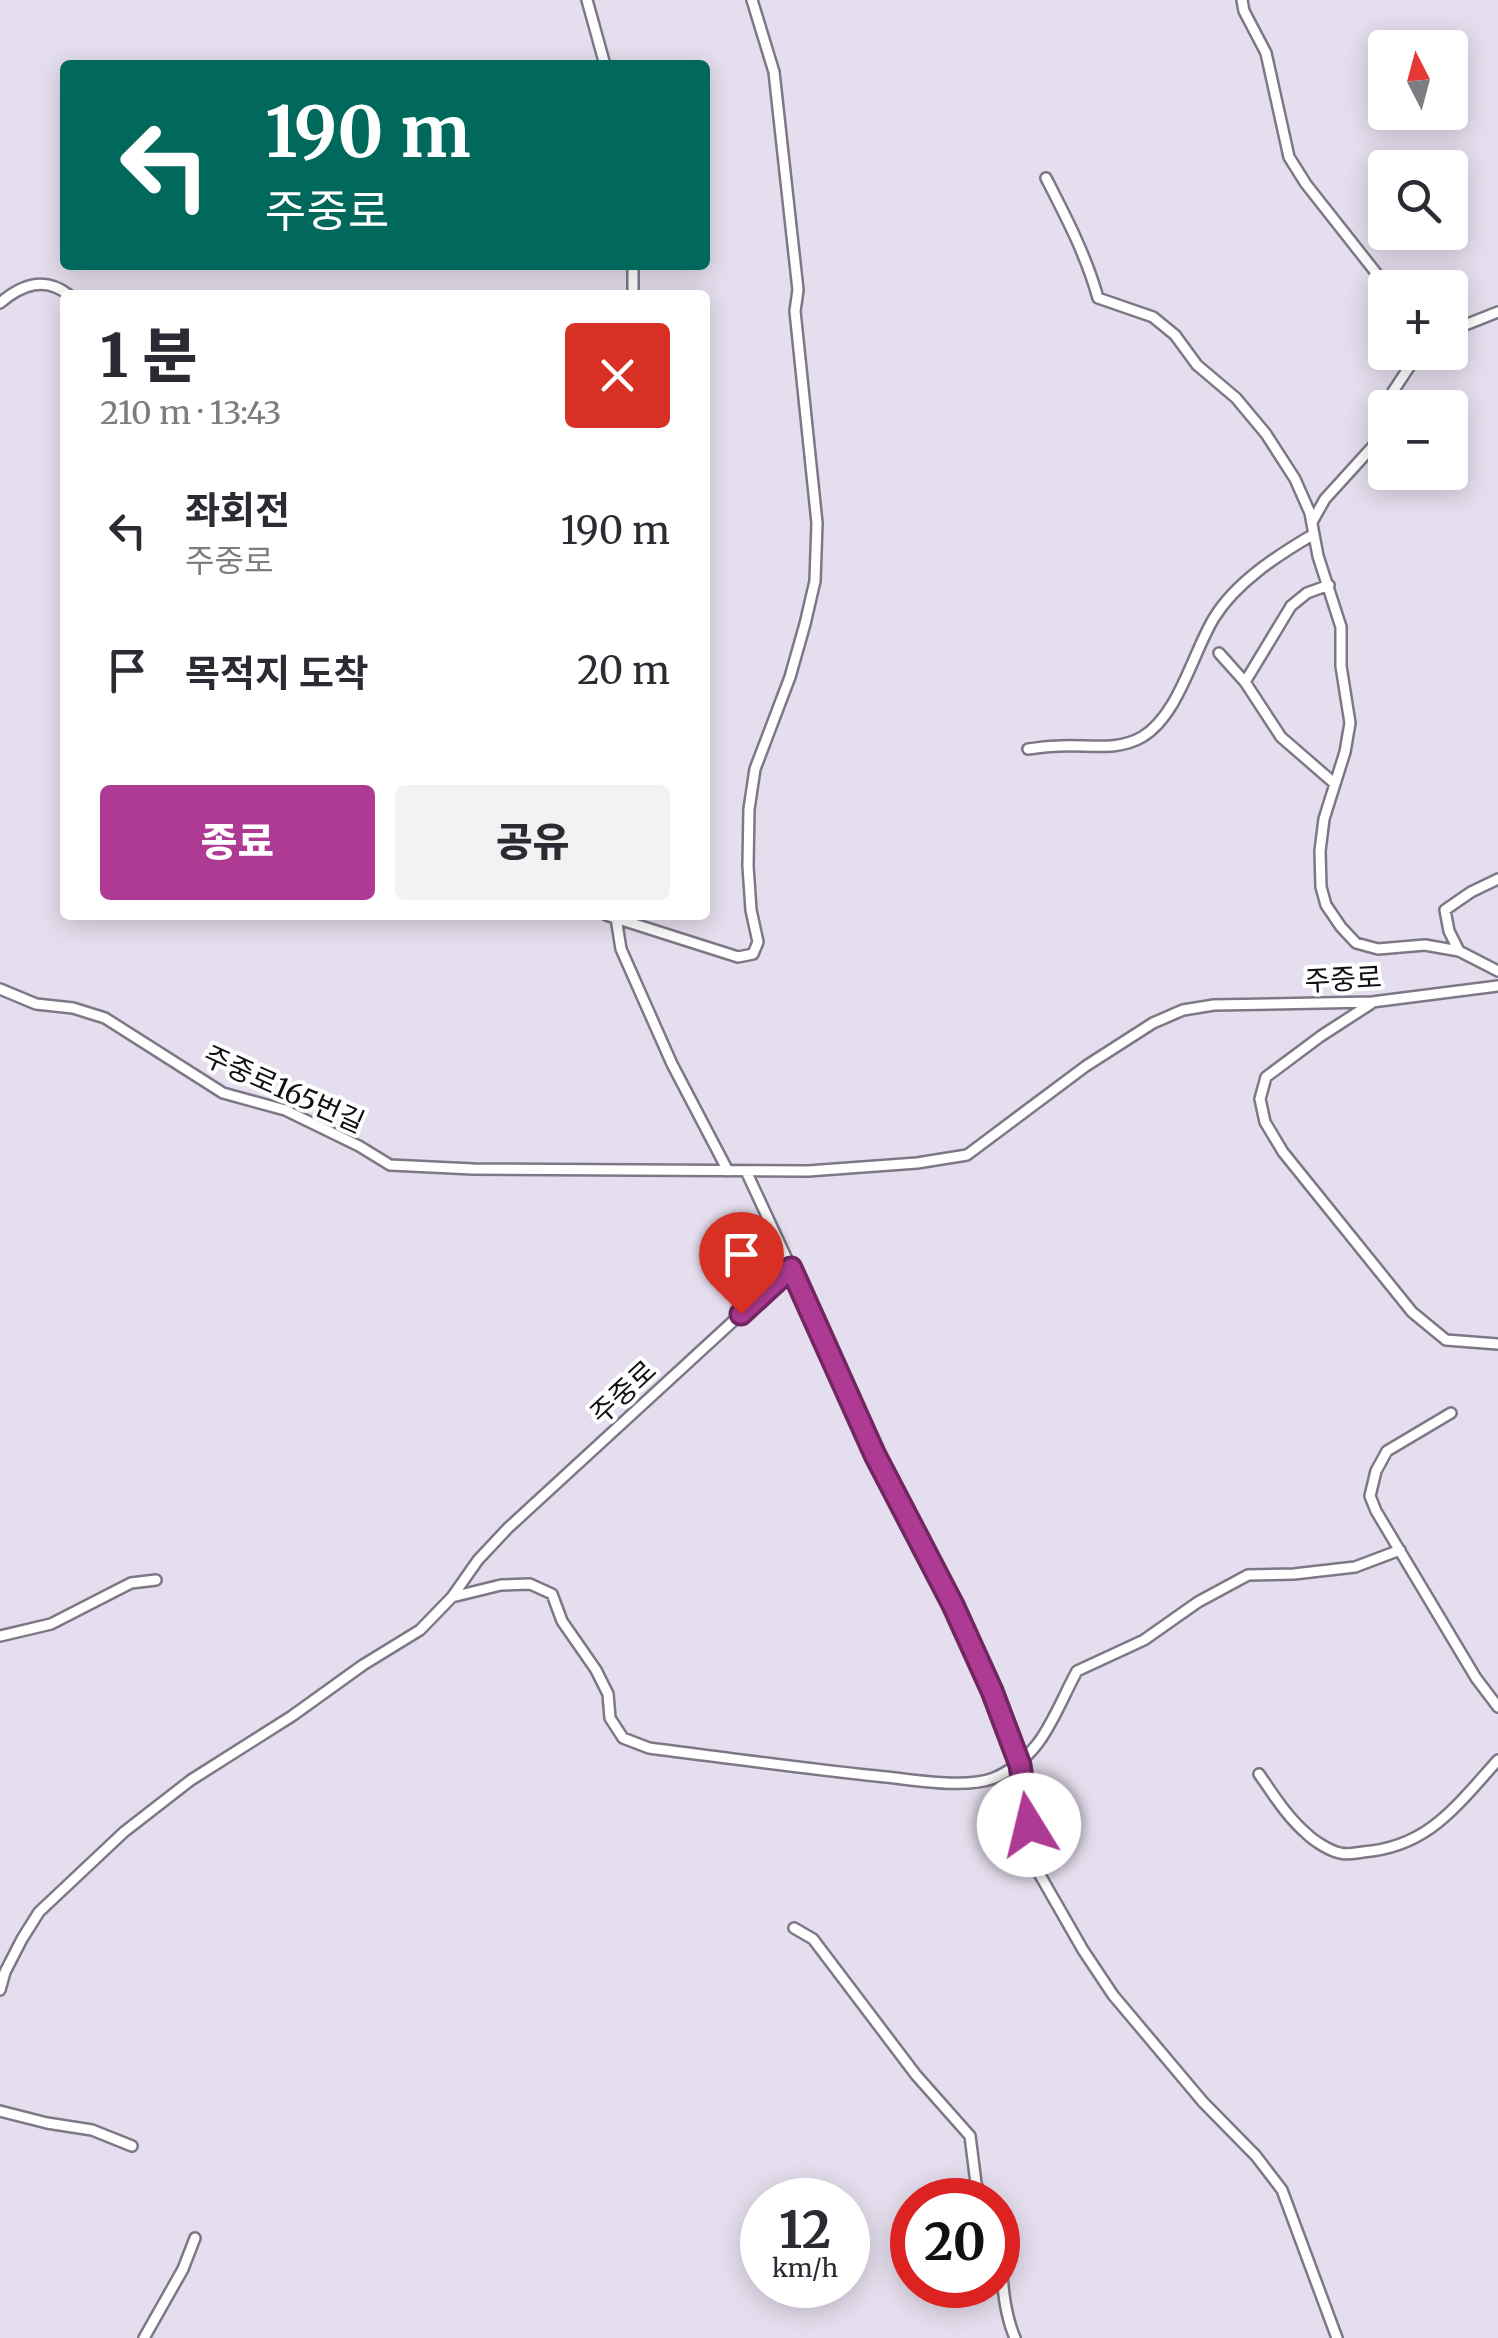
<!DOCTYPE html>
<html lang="ko">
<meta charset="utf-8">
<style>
:root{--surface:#fff;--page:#f2f2f3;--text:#2b2b33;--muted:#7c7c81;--accent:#ae3a93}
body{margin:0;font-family:Merriweather,"Noto Sans KR",serif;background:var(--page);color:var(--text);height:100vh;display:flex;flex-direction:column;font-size:38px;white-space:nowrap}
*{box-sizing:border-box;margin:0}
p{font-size:32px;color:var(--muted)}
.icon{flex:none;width:55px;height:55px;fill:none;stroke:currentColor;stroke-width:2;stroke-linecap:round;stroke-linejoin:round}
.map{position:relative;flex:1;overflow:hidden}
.sheet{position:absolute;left:60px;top:290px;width:650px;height:630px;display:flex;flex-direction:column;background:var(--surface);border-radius:10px;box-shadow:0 5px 25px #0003}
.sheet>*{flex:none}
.hud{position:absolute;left:60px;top:60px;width:650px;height:210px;border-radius:10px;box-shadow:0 5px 25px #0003;background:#00695c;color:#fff;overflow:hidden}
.needle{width:65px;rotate:354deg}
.fabs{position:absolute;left:1368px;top:30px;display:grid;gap:20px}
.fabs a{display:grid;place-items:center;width:100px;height:100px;border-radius:10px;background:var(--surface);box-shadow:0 5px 25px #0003;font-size:50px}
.speed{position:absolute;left:740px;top:2178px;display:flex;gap:20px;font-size:50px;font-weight:700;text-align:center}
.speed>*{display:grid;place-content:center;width:130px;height:130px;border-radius:50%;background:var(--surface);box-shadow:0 5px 25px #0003;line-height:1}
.speed small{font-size:25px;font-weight:400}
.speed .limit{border:15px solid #d22;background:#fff;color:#111}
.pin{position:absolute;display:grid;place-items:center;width:85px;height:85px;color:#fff;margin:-102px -42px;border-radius:50% 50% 50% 0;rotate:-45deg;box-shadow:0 0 10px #0007}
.pin .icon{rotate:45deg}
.me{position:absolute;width:110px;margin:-55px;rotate:351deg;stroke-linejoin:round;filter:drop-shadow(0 0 8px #0008)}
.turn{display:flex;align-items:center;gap:35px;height:210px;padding:0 40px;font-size:45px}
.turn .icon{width:130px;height:130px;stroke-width:2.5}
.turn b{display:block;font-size:70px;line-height:85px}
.round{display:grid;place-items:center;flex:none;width:105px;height:105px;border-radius:10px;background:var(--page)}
.head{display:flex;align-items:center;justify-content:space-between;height:170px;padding:0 40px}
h1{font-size:60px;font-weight:800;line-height:75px}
.cta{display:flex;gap:20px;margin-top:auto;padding:20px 40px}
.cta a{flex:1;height:115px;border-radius:10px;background:var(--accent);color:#fff;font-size:40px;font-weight:800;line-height:115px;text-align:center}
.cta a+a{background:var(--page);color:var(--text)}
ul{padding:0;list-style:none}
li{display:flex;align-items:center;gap:30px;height:140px;padding:0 40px}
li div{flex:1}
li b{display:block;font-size:38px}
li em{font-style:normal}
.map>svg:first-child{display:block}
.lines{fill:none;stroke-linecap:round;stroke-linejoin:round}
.service-casing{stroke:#7e7886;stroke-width:14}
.service{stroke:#fff;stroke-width:9}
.route-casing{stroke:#712660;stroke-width:25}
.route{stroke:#ae3a93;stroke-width:18}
.labels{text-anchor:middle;stroke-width:8;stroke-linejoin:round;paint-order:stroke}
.street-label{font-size:28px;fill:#110f14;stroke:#fff}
</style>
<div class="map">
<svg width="1498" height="2338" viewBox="0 0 1498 2338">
<rect width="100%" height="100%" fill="#e5deee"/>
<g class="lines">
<g class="service-casing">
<path id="service" d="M 587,0 L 605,65
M 1242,0 L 1244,11 L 1266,53 L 1289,157 L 1306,184 L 1388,288
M 1046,178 C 1066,217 1086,255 1098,298 L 1153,317 L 1175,335 L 1197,365 L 1236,398 L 1266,434 L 1295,479 L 1310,513 L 1318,556 L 1341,627 L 1341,666 L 1350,723 L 1345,752 L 1324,819 L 1320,851 L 1321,887 L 1326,905 L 1341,927 L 1356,943 L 1378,949 L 1425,945 L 1459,951 L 1498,971
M 633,265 L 633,295
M 0,303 C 22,284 45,276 69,295
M 1450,331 L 1498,312
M 1389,408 L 1390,396 L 1419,352
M 1312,522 L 1325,499 L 1385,433
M 1219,653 L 1245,682 L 1281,737 L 1334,783
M 1245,682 L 1291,606 L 1307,593 L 1329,585
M 1028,749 C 1038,748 1048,746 1059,746 C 1087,744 1116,752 1142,737 C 1179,715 1193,652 1214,618 C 1236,582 1278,555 1314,534
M 606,915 L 738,957 L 753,954 L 758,942 L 751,910 L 748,866 L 749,809 L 755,769 L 790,677 L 805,624 L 815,581 L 817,523 L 795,311 L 798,290 L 774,72 L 752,0
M 616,918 L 621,949 L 672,1064 L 728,1171
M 1459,951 L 1449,931 L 1445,910 L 1471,892 L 1498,879
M 0,989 L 36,1004 L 73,1008 L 105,1018 L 223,1093 L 285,1110 L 359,1146 L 390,1165 L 473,1169 L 808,1171 L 917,1163 L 967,1155 L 1086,1066 L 1153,1023 L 1183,1010 L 1214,1005 L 1372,1002 L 1498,986
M 1372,1003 L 1321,1036 L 1266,1077 L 1260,1099 L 1265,1122 L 1283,1152 L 1412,1312 L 1446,1340 L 1498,1344
M 791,1268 L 875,1455 L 953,1605 L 1008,1730 L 1019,1765 L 1036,1868 L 1083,1950 L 1113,1995 L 1203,2102 L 1256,2156 L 1282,2190 L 1337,2338
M 1451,1413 L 1387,1451 L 1376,1471 L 1370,1496 L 1376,1511 L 1476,1678 L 1498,1707
M 452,1597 L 501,1585 L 530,1584 L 552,1594 L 562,1621 L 596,1670 L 608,1694 L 610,1718 L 623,1738 L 649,1748 C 728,1758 807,1769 886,1777 C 916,1780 966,1789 994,1778 C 1043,1757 1054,1713 1077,1671 L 1144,1640 L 1198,1602 L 1248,1575 L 1294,1574 L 1355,1567 L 1400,1550
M 0,1636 L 51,1624 L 131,1583 L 156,1580
M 1259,1774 C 1273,1794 1287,1817 1307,1834 C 1314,1841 1330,1851 1340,1853 C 1346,1855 1356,1853 1363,1852 C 1429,1847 1457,1805 1498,1760
M 794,1928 L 813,1939 L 916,2075 L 970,2136 L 976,2183 L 981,2200
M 0,1990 L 5,1972 L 22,1939 L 39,1912 L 124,1832 L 191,1780 L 292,1716 L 363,1665 L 420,1630 L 452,1597 L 478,1560 L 508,1528 L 791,1268 L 746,1171
M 0,2111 L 47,2123 L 92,2130 L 132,2146
M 998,2236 C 1003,2271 1001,2305 1015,2338
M 144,2338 L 183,2269 L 195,2238"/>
</g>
<use href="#service" class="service"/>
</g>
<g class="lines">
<g class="route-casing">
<path id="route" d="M 741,1314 L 791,1268 L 875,1455 L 953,1605 L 992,1691 L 1020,1765 L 1029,1825"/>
</g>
<use href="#route" class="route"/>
</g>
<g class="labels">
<g class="street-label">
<text transform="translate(1343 979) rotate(-3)" y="10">주중로</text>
<text transform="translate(284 1089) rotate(24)" y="10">주중로165번길</text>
<text transform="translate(623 1392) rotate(-43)" y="10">주중로</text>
</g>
</g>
</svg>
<div class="fabs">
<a><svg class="needle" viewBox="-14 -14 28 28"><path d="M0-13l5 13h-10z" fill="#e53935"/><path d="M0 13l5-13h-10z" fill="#7c7c81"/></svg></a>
<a><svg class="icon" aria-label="search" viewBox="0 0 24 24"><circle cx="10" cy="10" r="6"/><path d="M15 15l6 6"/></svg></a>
<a>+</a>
<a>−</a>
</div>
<div class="speed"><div>12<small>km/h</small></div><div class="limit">20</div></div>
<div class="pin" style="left:741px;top:1314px;background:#d93025"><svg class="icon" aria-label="arrive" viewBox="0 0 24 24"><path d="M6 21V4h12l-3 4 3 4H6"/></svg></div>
<svg class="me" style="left:1029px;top:1825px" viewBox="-20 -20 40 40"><circle r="19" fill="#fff"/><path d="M0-13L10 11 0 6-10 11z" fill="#ae3a93"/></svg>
<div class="hud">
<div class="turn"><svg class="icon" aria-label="left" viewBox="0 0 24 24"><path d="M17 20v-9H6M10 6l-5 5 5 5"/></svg><div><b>190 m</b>주중로</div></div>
</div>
<section class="sheet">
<div class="head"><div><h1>1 분</h1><p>210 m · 13:43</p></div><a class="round" style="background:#d93025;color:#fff"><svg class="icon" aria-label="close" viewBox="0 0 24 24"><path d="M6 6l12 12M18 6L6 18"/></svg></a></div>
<ul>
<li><svg class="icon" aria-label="left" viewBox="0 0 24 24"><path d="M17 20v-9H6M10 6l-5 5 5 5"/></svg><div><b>좌회전</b><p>주중로</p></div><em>190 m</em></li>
<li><svg class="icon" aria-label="arrive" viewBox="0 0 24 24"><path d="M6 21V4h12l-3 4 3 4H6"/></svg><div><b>목적지 도착</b></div><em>20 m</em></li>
</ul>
<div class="cta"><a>종료</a><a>공유</a></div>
</section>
</div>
